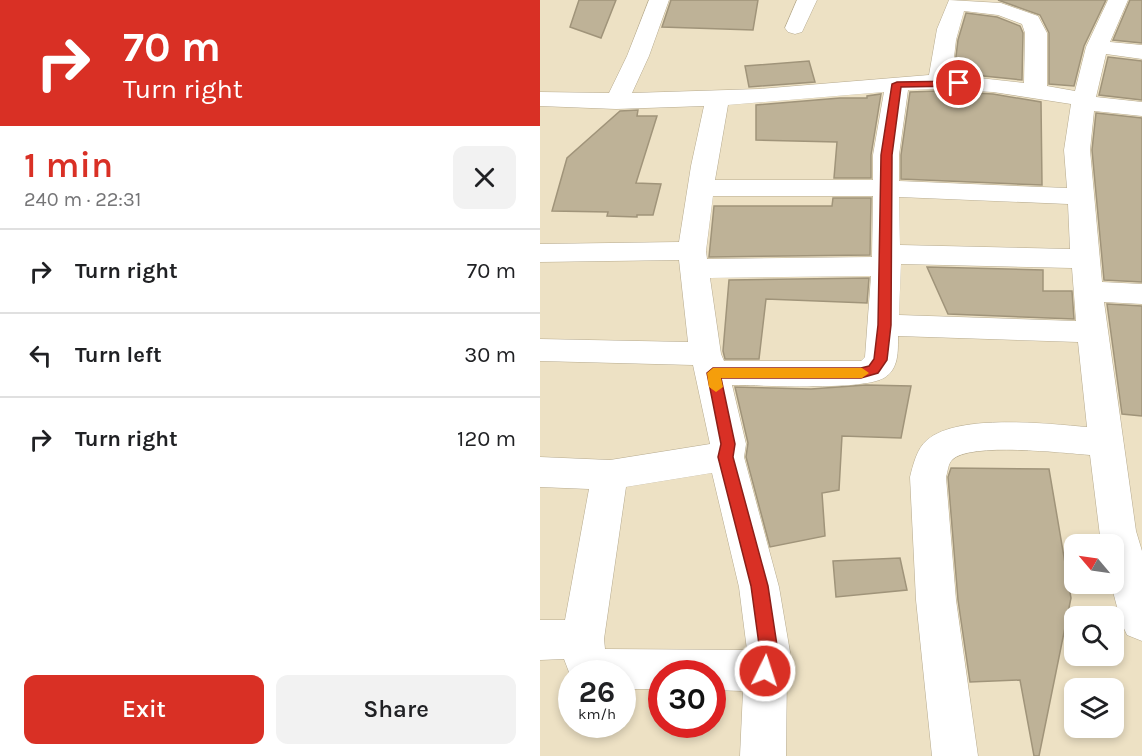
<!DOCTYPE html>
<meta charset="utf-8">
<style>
:root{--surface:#fff;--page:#f2f2f2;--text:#202124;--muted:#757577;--line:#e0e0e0;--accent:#d93025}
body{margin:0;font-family:Karla,sans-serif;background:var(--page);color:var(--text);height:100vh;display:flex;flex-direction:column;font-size:22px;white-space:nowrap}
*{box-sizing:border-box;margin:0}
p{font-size:20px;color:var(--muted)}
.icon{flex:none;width:33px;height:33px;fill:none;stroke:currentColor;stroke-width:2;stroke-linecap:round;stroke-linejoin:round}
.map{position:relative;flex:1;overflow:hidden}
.sheet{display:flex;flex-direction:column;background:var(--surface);width:540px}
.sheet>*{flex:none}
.hud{background:#d93025;color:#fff;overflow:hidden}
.needle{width:39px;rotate:299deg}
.controls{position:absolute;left:524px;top:534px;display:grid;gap:12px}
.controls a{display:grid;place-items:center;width:60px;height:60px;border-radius:12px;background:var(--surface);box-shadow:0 3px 9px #0003;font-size:30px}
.speed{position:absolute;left:18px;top:660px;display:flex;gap:12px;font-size:30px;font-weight:700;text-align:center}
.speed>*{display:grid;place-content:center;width:78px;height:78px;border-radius:50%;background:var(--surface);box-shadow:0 3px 9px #0003;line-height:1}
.speed small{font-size:15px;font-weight:400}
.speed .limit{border:9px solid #d22;background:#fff;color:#111}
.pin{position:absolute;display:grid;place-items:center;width:51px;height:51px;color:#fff;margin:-26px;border:3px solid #fff;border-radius:50%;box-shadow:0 2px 6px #0007}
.me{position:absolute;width:66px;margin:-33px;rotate:4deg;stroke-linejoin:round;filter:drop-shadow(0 0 4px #0008)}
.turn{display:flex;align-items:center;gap:21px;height:126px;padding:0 24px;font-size:27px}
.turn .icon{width:78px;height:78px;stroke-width:2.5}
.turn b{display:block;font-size:42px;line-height:51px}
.round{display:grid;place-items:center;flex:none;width:63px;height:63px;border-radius:12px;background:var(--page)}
.head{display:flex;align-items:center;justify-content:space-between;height:102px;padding:0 24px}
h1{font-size:36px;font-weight:600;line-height:45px;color:var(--accent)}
.cta{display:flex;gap:12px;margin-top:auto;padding:12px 24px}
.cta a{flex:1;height:69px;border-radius:12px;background:var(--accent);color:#fff;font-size:24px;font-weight:600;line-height:69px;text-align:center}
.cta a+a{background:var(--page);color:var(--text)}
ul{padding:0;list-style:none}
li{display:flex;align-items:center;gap:18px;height:84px;padding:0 24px;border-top:2px solid var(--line)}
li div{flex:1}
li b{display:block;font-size:22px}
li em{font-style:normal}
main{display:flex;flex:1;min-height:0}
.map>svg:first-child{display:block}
.building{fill:#beb297;stroke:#a0947a;stroke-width:1.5}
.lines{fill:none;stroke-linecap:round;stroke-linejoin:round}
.minor-casing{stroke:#b6aa8e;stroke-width:1}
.minor{fill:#fff;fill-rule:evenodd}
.route{fill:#d93025;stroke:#8d1f18;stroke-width:1.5}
.slow{fill:#f59e0b}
</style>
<main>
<section class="sheet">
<div class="hud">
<div class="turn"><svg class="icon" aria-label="right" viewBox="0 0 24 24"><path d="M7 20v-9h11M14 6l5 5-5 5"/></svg><div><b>70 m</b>Turn right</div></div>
</div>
<div class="head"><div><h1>1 min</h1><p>240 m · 22:31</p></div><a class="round"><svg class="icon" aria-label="close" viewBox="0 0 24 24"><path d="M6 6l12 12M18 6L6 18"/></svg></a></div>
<ul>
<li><svg class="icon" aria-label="right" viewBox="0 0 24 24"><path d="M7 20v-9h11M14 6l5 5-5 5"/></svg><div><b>Turn right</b></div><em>70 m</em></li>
<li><svg class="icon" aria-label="left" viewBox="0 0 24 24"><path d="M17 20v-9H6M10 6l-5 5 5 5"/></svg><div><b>Turn left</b></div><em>30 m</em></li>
<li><svg class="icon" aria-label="right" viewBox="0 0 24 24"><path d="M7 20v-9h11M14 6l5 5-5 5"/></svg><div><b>Turn right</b></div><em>120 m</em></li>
</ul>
<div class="cta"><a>Exit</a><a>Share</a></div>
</section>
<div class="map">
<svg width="602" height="756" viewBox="0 0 602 756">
<rect width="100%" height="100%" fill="#ede1c4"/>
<path class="building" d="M 39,0 L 76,0 L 61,38 L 30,27 Z
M 131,0 L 218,0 L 213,30 L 122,27 Z
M 458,0 L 566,0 L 544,46 L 534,86 L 509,84 L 509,33 L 500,15 Z
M 590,0 L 602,0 L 602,43 L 573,40 Z
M 426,13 L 457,17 L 480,26 L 483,33 L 482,80 L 414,73 L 418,40 Z
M 568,57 L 602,61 L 602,100 L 559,95 Z
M 269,61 L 275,82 L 209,87 L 205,66 Z
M 399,91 L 453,94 L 501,102 L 502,185 L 361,179 L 361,155 L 370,92 Z
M 341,94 L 331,155 L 331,178 L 294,178 L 297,142 L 216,140 L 216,105 L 300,98 L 327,98 L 327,96 Z
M 98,110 L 97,116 L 117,116 L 96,183 L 121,184 L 113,215 L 97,215 L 97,217 L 67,216 L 68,212 L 12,211 L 27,158 L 80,111 Z
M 556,113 L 602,118 L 602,282 L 564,280 L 552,150 Z
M 293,198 L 331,198 L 330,255 L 169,257 L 174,206 L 292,206 Z
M 387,267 L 503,270 L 503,291 L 532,291 L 534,319 L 408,314 Z
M 329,278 L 327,303 L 226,299 L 219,359 L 185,359 L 183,351 L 189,280 Z
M 567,304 L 602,306 L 602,416 L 582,414 Z
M 326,385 L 371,386 L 361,438 L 302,436 L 299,490 L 282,493 L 285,536 L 230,547 L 206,457 L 208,443 L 195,387 L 271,389 Z
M 411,468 L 509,469 L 531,598 L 499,756 L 494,756 L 480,680 L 430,682 L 418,600 L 408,477 Z
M 360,558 L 367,590 L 296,597 L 293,561 Z"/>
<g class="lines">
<g class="minor-casing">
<path id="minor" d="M 109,0 L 129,0 L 109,56 L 92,93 L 219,89 L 389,75 L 397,29 L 409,0 L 461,3 L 498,16 L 507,33 L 507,86 L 535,91 L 546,47 L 568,0 L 588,0 L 570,42 L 602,45 L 602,59 L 566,54 L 556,97 L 602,102 L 602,116 L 554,111 L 550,150 L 562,282 L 602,284 L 602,304 L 564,302 L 596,531 L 602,551 L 602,641 L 587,635 L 581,622 L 571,584 L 573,544 L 561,544 L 550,455 C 524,453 429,442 412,460 C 408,464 408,471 406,477 L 416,600 L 438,756 L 392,756 L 376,600 L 370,477 C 373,465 377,448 387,440 C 418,413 509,424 547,427 L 538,342 L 358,336 C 358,351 359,369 344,378 C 321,391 223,385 192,385 L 206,444 L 204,457 L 239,587 L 250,652 L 247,671 L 246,756 L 200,756 L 203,691 L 172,690 L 172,674 L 122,674 L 122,689 L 82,689 L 82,674 L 32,674 L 32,680 L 24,659 L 0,660 L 0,620 L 25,620 L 49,489 L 0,487 L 0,457 L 70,460 L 170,444 L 153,365 L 0,361 L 0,339 L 148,342 L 139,260 L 0,262 L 0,244 L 139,242 L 151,166 L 164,106 L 76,109 L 0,106 L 0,92 L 69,93 L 87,56 ZM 424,11 L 458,15 L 482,24 L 485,33 L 484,83 L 412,75 L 416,40 ZM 399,89 L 453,92 L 531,104 L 524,150 L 527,188 L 359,181 L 359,155 L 368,90 ZM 344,92 L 333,155 L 333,180 L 175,180 L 188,105 ZM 173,196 L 333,196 L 332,257 L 167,259 L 166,251 ZM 359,197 L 528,204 L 530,249 L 360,245 ZM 361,264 L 532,268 L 536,321 L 359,315 ZM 331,276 L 325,357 L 321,361 L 184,361 L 181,354 L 170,278 ZM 172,473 L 199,587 L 207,650 L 65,649 L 64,639 L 86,487 Z
M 257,0 L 277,0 L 262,32 L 255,34 L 248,32 L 245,28 Z"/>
</g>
<use href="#minor" class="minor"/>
</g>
<path class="route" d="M 422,81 L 423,83 L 419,86 L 361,87 L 352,155 L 351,325 L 347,360 L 338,373 L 321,378 L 181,378 L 195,444 L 193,457 L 228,586 L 238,652 L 231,677 L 225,679 L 219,677 L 216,671 L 220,652 L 211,586 L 178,457 L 181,444 L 167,373 L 173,368 L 321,368 L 329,366 L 334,359 L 338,325 L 341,155 L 352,84 L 357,82 Z"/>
<path class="slow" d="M 173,368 L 322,368 L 329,373 L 322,378 L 181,378 L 183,387 L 176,392 L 169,387 L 167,373 Z"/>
</svg>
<div class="controls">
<a><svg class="needle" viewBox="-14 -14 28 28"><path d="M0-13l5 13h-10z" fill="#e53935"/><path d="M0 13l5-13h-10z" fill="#757577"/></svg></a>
<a><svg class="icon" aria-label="search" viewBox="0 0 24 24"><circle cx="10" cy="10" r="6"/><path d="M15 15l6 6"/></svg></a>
<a><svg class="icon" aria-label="layers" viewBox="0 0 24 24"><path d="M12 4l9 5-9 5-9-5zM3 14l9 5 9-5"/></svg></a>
</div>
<div class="speed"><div>26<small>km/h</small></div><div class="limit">30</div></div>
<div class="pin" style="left:419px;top:83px;background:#d93025"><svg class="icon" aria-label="arrive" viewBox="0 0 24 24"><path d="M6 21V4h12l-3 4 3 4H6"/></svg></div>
<svg class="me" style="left:225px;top:671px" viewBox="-20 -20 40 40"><circle r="17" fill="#d93025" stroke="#fff" stroke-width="3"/><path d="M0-11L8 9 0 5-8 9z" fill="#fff"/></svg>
</div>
</main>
